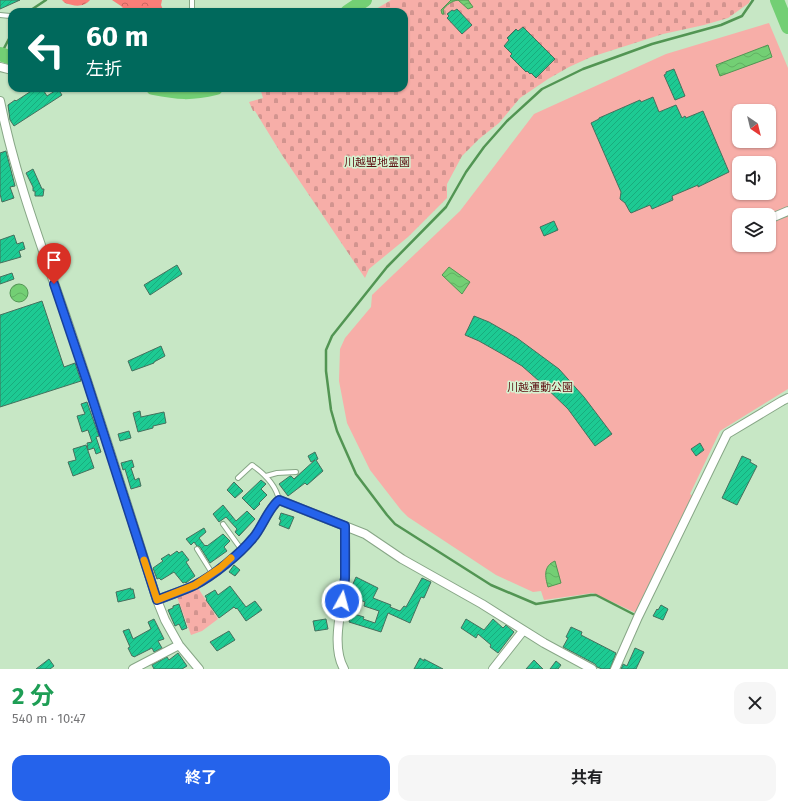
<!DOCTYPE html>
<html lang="ja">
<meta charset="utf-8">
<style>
:root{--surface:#fff;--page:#f6f6f6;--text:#202124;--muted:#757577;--accent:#2563eb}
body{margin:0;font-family:"Fira Sans","Noto Sans JP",sans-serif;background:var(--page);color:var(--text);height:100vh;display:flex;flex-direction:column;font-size:15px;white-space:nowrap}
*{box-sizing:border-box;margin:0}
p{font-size:13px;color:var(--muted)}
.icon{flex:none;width:22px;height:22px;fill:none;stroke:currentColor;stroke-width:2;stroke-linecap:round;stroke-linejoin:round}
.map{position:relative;height:669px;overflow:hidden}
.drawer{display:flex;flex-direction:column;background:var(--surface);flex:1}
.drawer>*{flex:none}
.guide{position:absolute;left:8px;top:8px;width:400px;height:84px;border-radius:12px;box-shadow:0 1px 3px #0004;background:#00695c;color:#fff;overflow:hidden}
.needle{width:26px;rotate:145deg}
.controls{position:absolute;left:732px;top:104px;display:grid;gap:8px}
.controls a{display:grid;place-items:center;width:44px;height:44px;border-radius:8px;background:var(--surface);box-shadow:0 1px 3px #0004;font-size:20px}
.pin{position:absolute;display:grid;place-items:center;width:34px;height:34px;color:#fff;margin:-41px -17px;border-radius:50% 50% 50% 0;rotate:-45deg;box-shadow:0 0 4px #0007}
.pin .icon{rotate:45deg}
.me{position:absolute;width:44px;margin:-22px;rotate:7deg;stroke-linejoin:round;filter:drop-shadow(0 0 3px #0008)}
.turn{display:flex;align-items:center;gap:14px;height:84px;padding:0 12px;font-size:18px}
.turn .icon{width:52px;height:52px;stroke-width:2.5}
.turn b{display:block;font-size:28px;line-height:34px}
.round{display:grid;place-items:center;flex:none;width:42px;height:42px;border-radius:12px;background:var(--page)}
.headline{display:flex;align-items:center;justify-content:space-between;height:68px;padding:0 12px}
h1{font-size:24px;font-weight:700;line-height:30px;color:#1e9e55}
.cta{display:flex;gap:8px;margin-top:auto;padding:8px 12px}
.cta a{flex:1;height:46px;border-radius:12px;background:var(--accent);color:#fff;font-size:16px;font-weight:700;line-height:46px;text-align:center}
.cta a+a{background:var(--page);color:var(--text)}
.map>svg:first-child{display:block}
.forest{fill:url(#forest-crowns)}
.cemetery{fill:url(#cemetery-stones)}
.park{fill:#f7aea8;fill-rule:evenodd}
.water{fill:url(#water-waves);stroke:#529553}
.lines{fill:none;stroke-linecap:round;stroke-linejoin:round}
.stream{stroke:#529553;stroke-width:2.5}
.river{stroke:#73cf74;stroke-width:14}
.building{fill:url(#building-hatch);stroke:#46705d}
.lane-casing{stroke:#87a686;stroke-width:6}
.street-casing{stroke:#87a686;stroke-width:10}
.lane{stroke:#fff;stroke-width:4}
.street{stroke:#fff;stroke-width:8}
.route-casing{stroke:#184099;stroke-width:10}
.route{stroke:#2563eb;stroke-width:7}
.slow{stroke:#f59e0b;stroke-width:7}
.labels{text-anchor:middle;stroke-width:3;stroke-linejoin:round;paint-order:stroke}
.park-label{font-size:11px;fill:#5e1013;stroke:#d4f5d2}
</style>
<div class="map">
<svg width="788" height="669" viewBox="0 0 788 669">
<defs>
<pattern id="forest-crowns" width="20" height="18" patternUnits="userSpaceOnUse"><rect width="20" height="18" fill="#fa7e78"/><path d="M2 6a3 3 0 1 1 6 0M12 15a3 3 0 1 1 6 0" fill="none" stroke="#c86660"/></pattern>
<pattern id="cemetery-stones" width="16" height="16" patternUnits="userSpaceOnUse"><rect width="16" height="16" fill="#f7aea8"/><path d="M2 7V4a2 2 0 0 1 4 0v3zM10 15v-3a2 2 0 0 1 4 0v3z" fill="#d2948f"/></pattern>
<pattern id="water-waves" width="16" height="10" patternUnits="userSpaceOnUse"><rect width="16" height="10" fill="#73cf74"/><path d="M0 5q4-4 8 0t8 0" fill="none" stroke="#62b163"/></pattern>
<pattern id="building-hatch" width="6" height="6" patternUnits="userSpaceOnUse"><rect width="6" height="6" fill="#1dca93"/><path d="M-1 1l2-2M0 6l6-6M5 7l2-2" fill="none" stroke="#19ac7d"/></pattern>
</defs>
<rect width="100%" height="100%" fill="#c7e7c5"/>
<path class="forest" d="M 62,0 L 90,0 C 83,8 74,6 65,3 Z
M 112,0 L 162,0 L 161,5 L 164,12 L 127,12 L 121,6 Z"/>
<path class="cemetery" d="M 391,0 L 750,0 L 749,3 L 728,18 L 704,25 L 663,34 L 591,57 L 569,67 L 548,79 L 520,98 L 499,123 L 479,139 L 462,156 L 447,184 L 447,198 L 408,237 L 369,269 L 365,278 L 282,155 L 255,111 L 253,111 L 249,102 L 263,98 L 260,88 L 404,88 L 404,12 L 371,12 Z
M 198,588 L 218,619 L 202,631 L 191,635 L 177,597 Z"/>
<path class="park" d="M 769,23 L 788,68 L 788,389 L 720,431 L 690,494 L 693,496 L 636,613 L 593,593 L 544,600 L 541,591 L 533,592 L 496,575 L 408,517 L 401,510 L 370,470 L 347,423 L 339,381 L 340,349 L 345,338 L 371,307 L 372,295 L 460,211 L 534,114 L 666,54 ZM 739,111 L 769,111 L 769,141 L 739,141 ZM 739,163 L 769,163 L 769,193 L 739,193 ZM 739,215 L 769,215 L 769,245 L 739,245 Z"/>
<path class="water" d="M 451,0 L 468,0 L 473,7 L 468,9 L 458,0 C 452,1 446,5 443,10 L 444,14 L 442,14 L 441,10 Z
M 768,45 L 772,57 L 720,76 L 716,65 Z
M 449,267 L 470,282 L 462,294 L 442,275 Z
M10 293a9 9 0 1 1 18 0a9 9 0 1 1-18 0Z
M 555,561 L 561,583 L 548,587 C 545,577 543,566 555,561 Z"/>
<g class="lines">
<path class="stream" d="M 28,12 L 46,0
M 1,54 L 12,33
M 633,614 L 596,595 L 591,595 L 536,604 L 491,585 L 395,524 L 387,515 L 356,474 L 337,431 L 331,410 L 326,371 L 326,350 L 332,336 L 387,267 L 446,207 L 466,172 L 484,147 L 507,121 L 542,89 L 583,69 L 652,44 L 721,25 L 742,16 L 753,0"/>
<path class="river" d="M 777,0 L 788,27
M 347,12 L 365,0
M 0,54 L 12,58
M 153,88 C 178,93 191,94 216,88"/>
</g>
<path class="building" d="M 0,0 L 20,0 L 0,9 Z
M 457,9 L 472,25 L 462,34 L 447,18 L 449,16 L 447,14 L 452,10 L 454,11 Z
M 523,27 L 555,59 L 536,78 L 531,73 L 530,74 L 527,71 L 526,72 L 510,56 L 512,54 L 504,46 L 509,40 L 507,38 L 516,29 L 518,31 Z
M 674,69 L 685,96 L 675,100 L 664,75 L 666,74 L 666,72 Z
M 36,88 L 42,88 L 47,96 L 58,89 L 62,95 L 14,126 L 10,120 L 8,105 L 15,100 L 16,101 Z
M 653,97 L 659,112 L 676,105 L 682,118 L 685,116 L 686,118 L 703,111 L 729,172 L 698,187 L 698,185 L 672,196 L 673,200 L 652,209 L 650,205 L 631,213 L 630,212 L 625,203 L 620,199 L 621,192 L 591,123 L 599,119 L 599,118 L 640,100 L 641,102 Z
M 6,151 L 15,186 L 10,187 L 14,198 L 2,202 L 0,194 L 0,153 Z
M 33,169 L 42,189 L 44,189 L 43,196 L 35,196 L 35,191 L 33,191 L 33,187 L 26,173 Z
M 554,221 L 558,230 L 544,236 L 540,227 Z
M 14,235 L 17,244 L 23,242 L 25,249 L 19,251 L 21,257 L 0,263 L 0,240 Z
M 177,265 L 182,274 L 150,295 L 144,285 Z
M 12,273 L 14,279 L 0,284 L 0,277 Z
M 42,301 L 64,367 L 75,363 L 81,381 L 0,407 L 0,315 Z
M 474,316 L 489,322 L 517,338 L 559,369 L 584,397 L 612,434 L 595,446 L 568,409 L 539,381 L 522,366 L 502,354 L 479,341 L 465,335 Z
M 161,346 L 165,356 L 154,362 L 154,363 L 132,371 L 128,361 Z
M 87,402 L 99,436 L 96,437 L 101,452 L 96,454 L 94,448 L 88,450 L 87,443 L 92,442 L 88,430 L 82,432 L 77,416 L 85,414 L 81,404 Z
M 140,411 L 141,417 L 164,412 L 166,423 L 153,426 L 153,428 L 138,432 L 133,413 Z
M 129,431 L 131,438 L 120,441 L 118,434 Z
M 700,443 L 704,450 L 696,456 L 691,449 Z
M 86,445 L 94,468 L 73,476 L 68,462 L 76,460 L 73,449 Z
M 315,452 L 318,459 L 316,460 L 323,471 L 307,485 L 305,483 L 288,496 L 279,484 L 290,476 L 291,476 L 294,479 L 315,460 L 311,462 L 308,456 Z
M 742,456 L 751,460 L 750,462 L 757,466 L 737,505 L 722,498 Z
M 132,460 L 134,467 L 131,468 L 135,480 L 139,478 L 141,486 L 131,489 L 125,469 L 123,470 L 121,463 Z
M 261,480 L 266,484 L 261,489 L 267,495 L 259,503 L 260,504 L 254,510 L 242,498 Z
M 234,482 L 243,491 L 235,498 L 227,490 Z
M 223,505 L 236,521 L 247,511 L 255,519 L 239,536 L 235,532 L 237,529 L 226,517 L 219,522 L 213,514 Z
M 281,513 L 294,517 L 289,529 L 279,525 L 281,520 L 279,519 Z
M 204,528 L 206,532 L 199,538 L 205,546 L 206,545 L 207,546 L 223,534 L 230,541 L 224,547 L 227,551 L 210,563 L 200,547 L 197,546 L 194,542 L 191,545 L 186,539 Z
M 177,551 L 179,553 L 182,551 L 189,560 L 186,562 L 195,576 L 186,583 L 185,582 L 183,583 L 174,572 L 161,580 L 159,578 L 157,579 L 153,568 L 163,561 L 161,559 L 169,554 L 170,556 Z
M 234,565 L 240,570 L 235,576 L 229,572 Z
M 356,577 L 378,588 L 373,598 L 391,605 L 390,607 L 400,611 L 404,606 L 406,607 L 422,578 L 431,582 L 424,598 L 421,597 L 410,623 L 388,613 L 381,632 L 349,622 L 352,614 L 354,615 L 354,614 L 364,617 L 363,619 L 375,623 L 379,611 L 364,606 L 365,602 L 348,595 Z
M 230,586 L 246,607 L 255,601 L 262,610 L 246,621 L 237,608 L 236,609 L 234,607 L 219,618 L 206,600 L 207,599 L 205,596 L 215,590 L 218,595 Z
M 131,588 L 131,590 L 133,589 L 135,598 L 118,602 L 116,592 Z
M 179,604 L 187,628 L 182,630 L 179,624 L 175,626 L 168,610 L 173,608 L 173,606 Z
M 661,605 L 668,609 L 663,620 L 653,616 L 657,609 L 658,610 Z
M 154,619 L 164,639 L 158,641 L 162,648 L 154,652 L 152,648 L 134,657 L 133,656 L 132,656 L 128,648 L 130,647 L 123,631 L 129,629 L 133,639 L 151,629 L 148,622 Z
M 326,619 L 328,629 L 315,631 L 313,621 Z
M 466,619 L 484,630 L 493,619 L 503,628 L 506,625 L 514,632 L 498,653 L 490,647 L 491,645 L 478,634 L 476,638 L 461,628 Z
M 571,627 L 582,632 L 581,635 L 616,653 L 610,669 L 602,669 L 597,667 L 595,664 L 563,647 L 568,638 L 566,637 Z
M 229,631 L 235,640 L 217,651 L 210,642 Z
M 635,648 L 644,652 L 636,669 L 621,669 L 623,664 L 627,666 Z
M 178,653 L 187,666 L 182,669 L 154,669 L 152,665 L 167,657 L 169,660 Z
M 420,658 L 424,661 L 424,659 L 443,669 L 414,669 Z
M 49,659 L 54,666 L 50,669 L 36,669 Z
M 534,660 L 543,669 L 526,669 Z
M 556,661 L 561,665 L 558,669 L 550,669 Z"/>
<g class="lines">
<g class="lane-casing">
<path id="lane" d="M 192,12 L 192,0
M 0,15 L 10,16
M 266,476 L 277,473 L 296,472
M 238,478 L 252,465 C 265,474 276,485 279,500
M 223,524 L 241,549
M 197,549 L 212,573"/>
</g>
<g class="street-casing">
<path id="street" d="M 0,67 L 12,70
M 0,101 C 15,177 43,250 68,323 C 99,415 128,507 157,600 L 165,620 L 179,645 L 199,669
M 769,219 L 788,211
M 157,600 C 169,595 183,591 195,585 C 213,576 240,554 253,538 C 262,528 269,507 279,500 L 365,534 L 402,559 L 482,604 L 544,643 L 592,669
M 133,669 L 179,645
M 344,669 C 330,644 343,606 345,578 C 346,561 345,543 345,526
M 493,669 L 523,631
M 615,669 L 638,617 L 727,434 L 782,401 L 788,398"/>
</g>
<use href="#lane" class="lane"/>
<use href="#street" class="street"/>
</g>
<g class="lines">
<g class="route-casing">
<path id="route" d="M 54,284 L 87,382 L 157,600 C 169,595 183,591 195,585 C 213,576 240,554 253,538 C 262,528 269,507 279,500 L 345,526 L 345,578 L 342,601"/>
</g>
<use href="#route" class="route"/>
<path class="slow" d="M 144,560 L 157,600 L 195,585 L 220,568 L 231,558"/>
</g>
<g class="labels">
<g class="park-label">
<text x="377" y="166">川越聖地霊園</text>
<text x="540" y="391">川越運動公園</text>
</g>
</g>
</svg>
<div class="controls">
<a><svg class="needle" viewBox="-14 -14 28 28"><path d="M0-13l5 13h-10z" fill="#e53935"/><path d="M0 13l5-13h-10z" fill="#757577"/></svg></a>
<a><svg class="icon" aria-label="sound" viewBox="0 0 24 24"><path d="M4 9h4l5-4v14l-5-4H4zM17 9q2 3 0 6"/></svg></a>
<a><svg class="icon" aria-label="layers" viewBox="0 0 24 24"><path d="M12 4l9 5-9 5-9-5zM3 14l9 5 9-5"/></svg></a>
</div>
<div class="pin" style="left:54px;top:284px;background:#d93025"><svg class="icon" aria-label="arrive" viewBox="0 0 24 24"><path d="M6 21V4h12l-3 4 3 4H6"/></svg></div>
<svg class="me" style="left:342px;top:601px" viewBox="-20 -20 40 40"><circle r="17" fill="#2563eb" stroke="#fff" stroke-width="3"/><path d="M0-11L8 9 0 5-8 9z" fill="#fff"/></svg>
<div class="guide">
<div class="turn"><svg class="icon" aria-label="left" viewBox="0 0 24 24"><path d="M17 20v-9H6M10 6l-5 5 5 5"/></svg><div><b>60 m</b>左折</div></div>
</div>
</div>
<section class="drawer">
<div class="headline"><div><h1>2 分</h1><p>540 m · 10:47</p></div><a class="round"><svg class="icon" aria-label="close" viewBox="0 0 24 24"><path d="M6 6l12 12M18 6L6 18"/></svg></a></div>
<div class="cta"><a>終了</a><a>共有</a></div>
</section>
